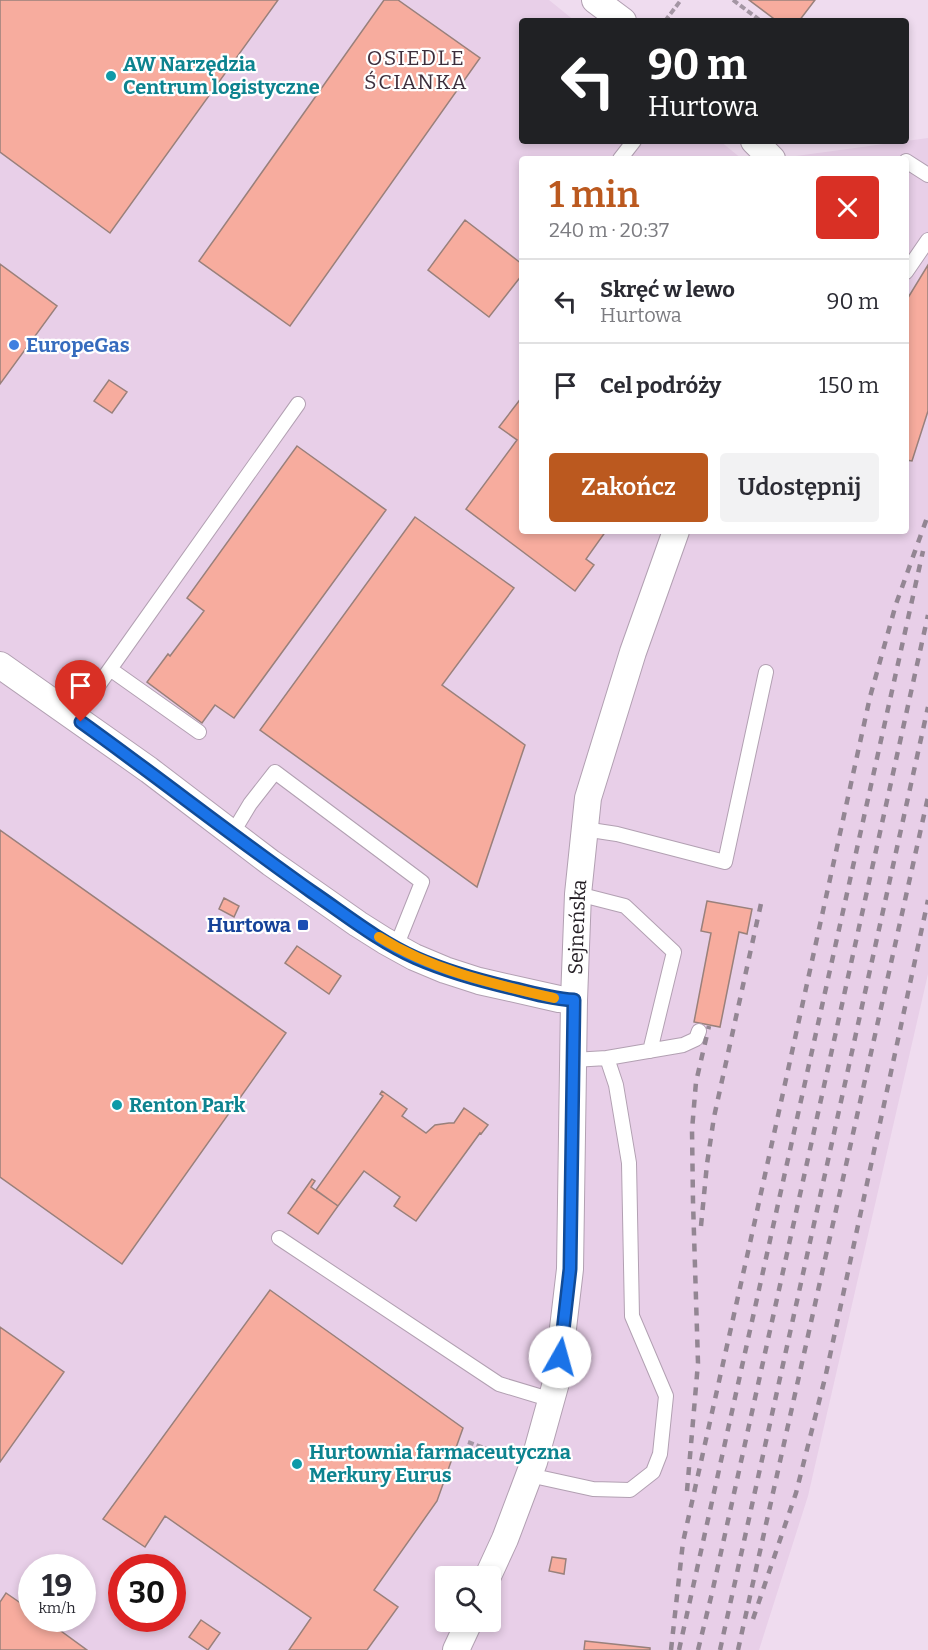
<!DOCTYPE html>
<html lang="pl">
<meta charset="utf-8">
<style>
:root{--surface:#fff;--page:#f2f2f3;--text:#2b2b33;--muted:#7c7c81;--line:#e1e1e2;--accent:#bb591f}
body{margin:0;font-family:Bitter,serif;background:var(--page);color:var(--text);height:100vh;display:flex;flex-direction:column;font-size:22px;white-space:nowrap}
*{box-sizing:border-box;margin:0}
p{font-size:20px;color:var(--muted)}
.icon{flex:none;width:33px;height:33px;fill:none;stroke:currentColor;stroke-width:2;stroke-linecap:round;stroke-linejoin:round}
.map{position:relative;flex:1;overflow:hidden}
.sheet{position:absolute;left:519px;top:156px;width:390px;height:378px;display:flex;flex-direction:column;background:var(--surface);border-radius:6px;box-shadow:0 3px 9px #0003}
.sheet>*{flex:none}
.hud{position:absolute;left:519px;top:18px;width:390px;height:126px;border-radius:6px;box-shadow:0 3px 9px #0003;background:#202124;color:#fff;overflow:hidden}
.tools{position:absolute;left:435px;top:1566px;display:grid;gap:12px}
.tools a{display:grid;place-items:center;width:66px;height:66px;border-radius:6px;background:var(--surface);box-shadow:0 3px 9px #0003;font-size:30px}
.speed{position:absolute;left:18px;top:1554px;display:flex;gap:12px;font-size:30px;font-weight:700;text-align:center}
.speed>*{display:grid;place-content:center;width:78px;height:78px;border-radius:50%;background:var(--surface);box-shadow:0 3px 9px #0003;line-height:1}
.speed small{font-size:15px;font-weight:400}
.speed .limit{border:9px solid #d22;background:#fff;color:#111}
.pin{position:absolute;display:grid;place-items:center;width:51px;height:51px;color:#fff;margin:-62px -26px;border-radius:50% 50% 50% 0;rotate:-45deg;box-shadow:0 0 6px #0007}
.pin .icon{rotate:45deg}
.me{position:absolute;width:66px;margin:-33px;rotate:7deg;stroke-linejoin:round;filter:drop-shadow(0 0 4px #0008)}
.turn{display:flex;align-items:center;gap:21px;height:126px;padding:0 30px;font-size:27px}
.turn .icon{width:78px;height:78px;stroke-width:2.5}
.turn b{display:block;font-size:42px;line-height:51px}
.round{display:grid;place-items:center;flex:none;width:63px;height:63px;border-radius:6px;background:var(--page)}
.headline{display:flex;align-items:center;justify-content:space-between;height:102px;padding:0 30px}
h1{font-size:36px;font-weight:600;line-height:45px;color:var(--accent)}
.primary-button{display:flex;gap:12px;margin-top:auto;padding:12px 30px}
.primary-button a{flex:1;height:69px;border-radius:6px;background:var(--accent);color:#fff;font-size:24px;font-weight:600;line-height:69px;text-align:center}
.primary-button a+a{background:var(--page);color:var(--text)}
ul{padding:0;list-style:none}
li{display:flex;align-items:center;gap:18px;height:84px;padding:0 30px;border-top:2px solid var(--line)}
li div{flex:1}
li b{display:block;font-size:22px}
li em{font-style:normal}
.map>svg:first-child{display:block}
.built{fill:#e8cfe8;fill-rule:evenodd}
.building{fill:#f7ac9e;stroke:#99807b;stroke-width:1.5}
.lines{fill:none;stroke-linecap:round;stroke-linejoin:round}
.service-casing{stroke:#b2a0b2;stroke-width:16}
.minor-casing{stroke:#b2a0b2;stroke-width:28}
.path{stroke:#a496a4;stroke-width:4;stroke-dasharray:6 3;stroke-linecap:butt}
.service{stroke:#fff;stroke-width:14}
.minor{stroke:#fff;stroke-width:26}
.rail{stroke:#938693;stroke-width:4.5;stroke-dasharray:8 8;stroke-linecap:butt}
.route-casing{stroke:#114b97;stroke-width:15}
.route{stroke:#1a73e8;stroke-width:10}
.slow{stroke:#f59e0b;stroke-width:10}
.culture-dot{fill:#0f9aa8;stroke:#fff;stroke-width:2}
.shop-dot{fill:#3f7fe0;stroke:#fff;stroke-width:2}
.transit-dot{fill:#1a4fb4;stroke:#fff;stroke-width:2}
.labels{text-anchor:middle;stroke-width:4.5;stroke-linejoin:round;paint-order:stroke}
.culture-label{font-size:20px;font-weight:bold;fill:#0d838f;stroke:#fff;text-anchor:start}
.shop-label{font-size:20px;font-weight:bold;fill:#366cbe;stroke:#fff;text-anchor:start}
.transit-label{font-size:20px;font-weight:bold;fill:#164399;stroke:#fff;text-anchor:end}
.street-label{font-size:20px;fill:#241e24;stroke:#fff}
.neighbourhood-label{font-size:21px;letter-spacing:1.5px;fill:#3c2e3c;stroke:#fff}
</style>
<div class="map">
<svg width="928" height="1650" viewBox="0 0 928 1650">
<rect width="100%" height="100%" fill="#efdcef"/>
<path class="built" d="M 0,0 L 549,0 L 575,21 L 522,21 L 522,141 L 720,141 L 742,159 L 522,159 L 522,531 L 906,531 L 906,159 L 774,159 L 928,138 L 928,974 L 808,1496 L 759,1650 L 0,1650 ZM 32,1568 L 82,1568 L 82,1618 L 32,1618 ZM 122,1568 L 172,1568 L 172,1618 L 122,1618 ZM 446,1576 L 490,1576 L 490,1622 L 446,1622 Z"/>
<path class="building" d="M 0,0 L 278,0 L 110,233 L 0,152 Z
M 384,0 L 398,0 L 480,58 L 290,326 L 199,261 Z
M 749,0 L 815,0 L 799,21 L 777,21 Z
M 465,220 L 522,264 L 522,275 L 489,317 L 428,270 Z
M 0,264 L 57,306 L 0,384 Z
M 928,265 L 928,411 L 912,461 L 906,460 L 906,301 Z
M 109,380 L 127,392 L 112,413 L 94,401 Z
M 522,397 L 522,531 L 606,531 L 586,559 L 594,565 L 575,591 L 466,509 L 517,440 L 499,427 Z
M 297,446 L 386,510 L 234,718 L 215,705 L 202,723 L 147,682 L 168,654 L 170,656 L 204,611 L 187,598 Z
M 415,517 L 514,588 L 442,685 L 525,745 L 477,887 L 260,730 Z
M 0,830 L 286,1033 L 122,1264 L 0,1177 Z
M 224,898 L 239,906 L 234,917 L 219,909 Z
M 707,901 L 752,909 L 747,934 L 739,932 L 720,1027 L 694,1022 L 711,933 L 701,931 Z
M 297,946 L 341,976 L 329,994 L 285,963 Z
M 382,1091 L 407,1109 L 402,1116 L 426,1133 L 435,1125 L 449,1123 L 454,1123 L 464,1108 L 488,1125 L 481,1134 L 480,1133 L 416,1221 L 394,1206 L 400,1197 L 364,1171 L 338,1206 L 316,1190 L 383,1096 L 380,1094 Z
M 312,1179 L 315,1181 L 311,1187 L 338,1206 L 318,1234 L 288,1213 Z
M 270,1290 L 463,1428 L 437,1501 L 374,1590 L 398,1607 L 367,1650 L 289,1650 L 311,1618 L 165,1516 L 145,1547 L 103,1519 Z
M 0,1327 L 64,1372 L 0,1462 Z
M 552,1557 L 566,1559 L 564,1574 L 549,1571 Z
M 6,1593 L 32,1611 L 32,1618 L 43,1618 L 87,1650 L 0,1650 L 0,1602 Z
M 201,1620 L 220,1633 L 208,1650 L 189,1637 Z
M 585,1641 L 650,1648 L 650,1650 L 584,1650 Z"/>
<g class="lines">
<g class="service-casing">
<path id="service" d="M 620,159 L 634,141
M 906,161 L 928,175
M 906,272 L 928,240
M 110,669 L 199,732
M 64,710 L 93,693 L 298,404
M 584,829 L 617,834 L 725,862 L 766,672
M 232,834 L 250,804 L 275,772 L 422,882 L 396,947
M 578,894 L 625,906 L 674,952 L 650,1051
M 607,1058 L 683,1045 L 696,1039 L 699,1031
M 279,1238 L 499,1384 L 552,1400
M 529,1475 L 593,1489 L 630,1490 L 653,1472 L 660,1454 L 666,1396 L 632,1316 L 629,1163 L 616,1085 L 607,1058 L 573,1060"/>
</g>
<g class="minor-casing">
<g id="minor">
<path d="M 595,0 L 623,21"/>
<path d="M 754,141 L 772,159"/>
<path d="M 0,665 L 149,770 L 271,863 L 358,924 L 385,941 L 414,957 L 445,970 L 479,981 L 559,999 L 574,1000"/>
<path id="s1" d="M 488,1576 L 505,1539 L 534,1462 L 557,1379 L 570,1269 L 574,1000 L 578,894 L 588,798 L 633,652 L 676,531"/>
<path d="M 456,1650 L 469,1622"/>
</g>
</g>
<path class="path" d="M 733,0 L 761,21
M 665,21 L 681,0
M 468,1442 L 510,1457"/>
<use href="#service" class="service"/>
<use href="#minor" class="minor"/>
<path class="rail" d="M 701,1226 L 707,1164 L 714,1117 L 762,899
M 687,1491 L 698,1363 L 693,1202 L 692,1130 L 696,1082 L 709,1026
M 753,1619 L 796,1493 L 826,1374 L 928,900
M 671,1650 L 683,1542 L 750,1243 L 870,697 L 896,604 L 928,515
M 679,1650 L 923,551
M 698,1650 L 712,1593 L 928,615
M 720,1650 L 928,707
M 738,1650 L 928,797"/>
</g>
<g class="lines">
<g class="route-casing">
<path id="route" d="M 81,722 C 159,778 234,837 312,892 C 346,915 378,941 416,958 C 448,972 481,981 516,989 C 535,994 554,999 574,1000 L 570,1269 L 560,1357"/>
</g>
<use href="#route" class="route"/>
<path class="slow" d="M 379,937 C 433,971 493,984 554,998"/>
</g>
<g class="culture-dot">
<circle cx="111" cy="76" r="6"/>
<circle cx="117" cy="1105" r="6"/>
<circle cx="297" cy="1464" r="6"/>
</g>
<circle class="shop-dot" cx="14" cy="345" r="6"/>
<rect class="transit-dot" x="297" y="919" width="12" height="12" rx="3"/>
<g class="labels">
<g class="culture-label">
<text x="123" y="71">AW Narzędzia<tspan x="123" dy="23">Centrum logistyczne</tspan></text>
<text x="129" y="1112">Renton Park</text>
<text x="309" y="1459">Hurtownia farmaceutyczna<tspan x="309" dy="23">Merkury Eurus</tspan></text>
</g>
<g class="shop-label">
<text x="26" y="352">EuropeGas</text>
</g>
<g class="transit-label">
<text x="291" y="932">Hurtowa</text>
</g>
<g class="street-label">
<text dy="7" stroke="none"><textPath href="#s1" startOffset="662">Sejneńska</textPath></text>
</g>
<g class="neighbourhood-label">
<text x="416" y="65">OSIEDLE<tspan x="416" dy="24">ŚCIANKA</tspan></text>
</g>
</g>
</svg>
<div class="tools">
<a><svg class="icon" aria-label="search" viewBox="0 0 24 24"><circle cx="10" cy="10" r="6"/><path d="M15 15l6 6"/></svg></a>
</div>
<div class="speed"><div>19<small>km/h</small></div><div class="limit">30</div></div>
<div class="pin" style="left:81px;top:722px;background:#d93025"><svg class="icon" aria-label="arrive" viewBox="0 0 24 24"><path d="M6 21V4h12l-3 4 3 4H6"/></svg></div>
<svg class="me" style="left:560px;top:1357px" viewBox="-20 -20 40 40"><circle r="19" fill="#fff"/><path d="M0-13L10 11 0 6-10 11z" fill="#1a73e8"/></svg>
<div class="hud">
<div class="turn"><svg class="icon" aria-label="left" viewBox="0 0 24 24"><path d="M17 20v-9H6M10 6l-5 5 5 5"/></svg><div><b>90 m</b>Hurtowa</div></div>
</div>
<section class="sheet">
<div class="headline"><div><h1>1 min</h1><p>240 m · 20:37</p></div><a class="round" style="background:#d93025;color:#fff"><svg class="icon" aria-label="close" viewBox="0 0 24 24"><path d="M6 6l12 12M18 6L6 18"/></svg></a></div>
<ul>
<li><svg class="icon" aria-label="left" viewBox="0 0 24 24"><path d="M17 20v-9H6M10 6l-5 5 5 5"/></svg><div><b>Skręć w lewo</b><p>Hurtowa</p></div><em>90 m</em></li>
<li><svg class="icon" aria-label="arrive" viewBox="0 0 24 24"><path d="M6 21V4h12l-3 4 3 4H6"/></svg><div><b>Cel podróży</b></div><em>150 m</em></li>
</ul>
<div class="primary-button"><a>Zakończ</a><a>Udostępnij</a></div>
</section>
</div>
